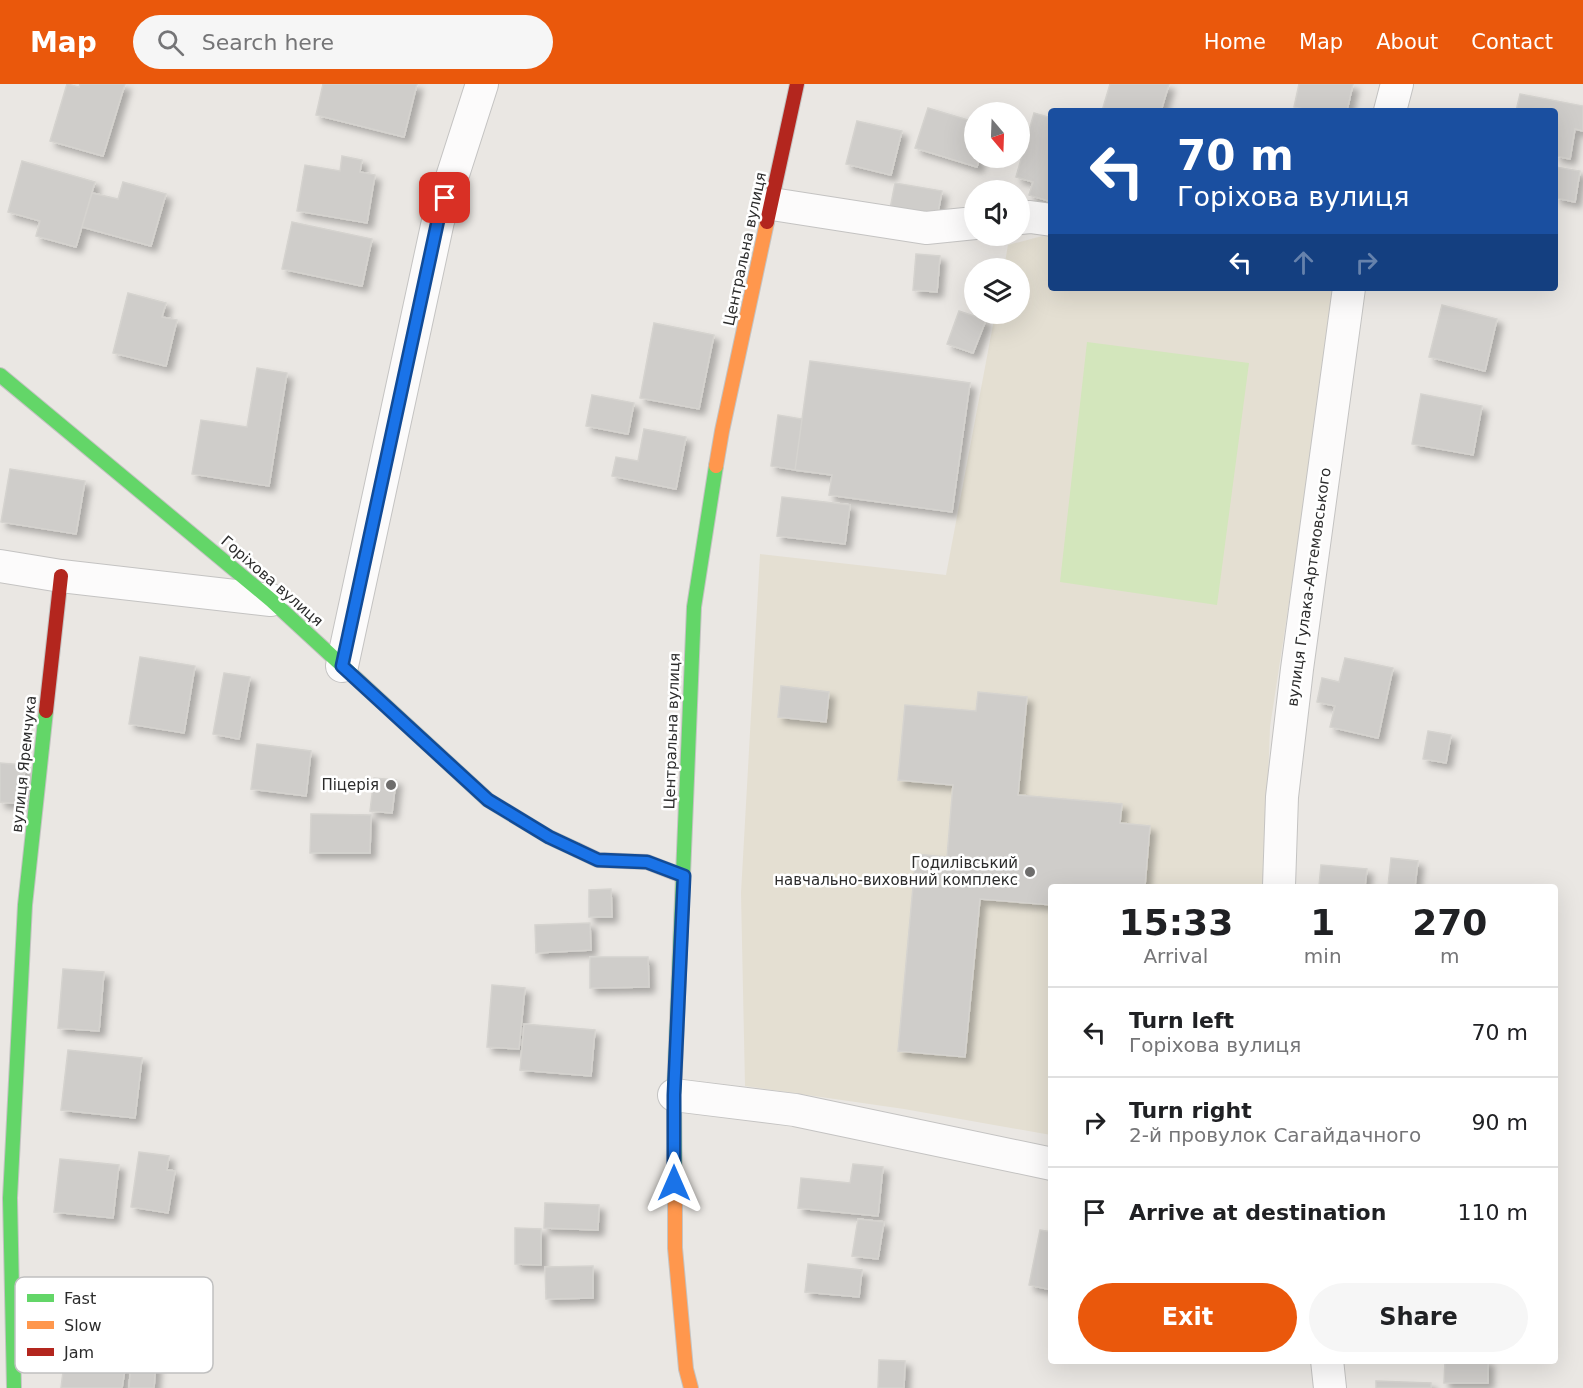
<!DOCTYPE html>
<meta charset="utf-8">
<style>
:root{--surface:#fff;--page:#f6f6f6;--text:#202124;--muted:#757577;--line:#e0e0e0;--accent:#ea580c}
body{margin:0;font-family:"DejaVu Sans",sans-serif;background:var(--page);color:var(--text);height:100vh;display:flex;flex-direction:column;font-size:22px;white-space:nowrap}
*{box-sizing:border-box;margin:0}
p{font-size:20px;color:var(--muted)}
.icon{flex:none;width:33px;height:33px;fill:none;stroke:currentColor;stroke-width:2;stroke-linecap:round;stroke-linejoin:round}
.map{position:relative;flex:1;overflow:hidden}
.details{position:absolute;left:1048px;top:800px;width:510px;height:480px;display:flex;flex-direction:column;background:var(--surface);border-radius:6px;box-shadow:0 6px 24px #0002}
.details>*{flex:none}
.banner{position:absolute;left:1048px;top:24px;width:510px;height:183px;border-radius:6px;box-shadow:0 6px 24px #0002;background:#1a4fa0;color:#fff;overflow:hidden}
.needle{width:39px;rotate:161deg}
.tools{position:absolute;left:964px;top:18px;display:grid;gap:12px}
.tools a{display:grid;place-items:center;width:66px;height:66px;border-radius:50%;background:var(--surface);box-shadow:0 6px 24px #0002;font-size:30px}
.pin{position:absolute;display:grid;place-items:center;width:51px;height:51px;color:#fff;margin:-26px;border-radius:12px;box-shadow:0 3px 9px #0006}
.me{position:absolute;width:66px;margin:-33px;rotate:0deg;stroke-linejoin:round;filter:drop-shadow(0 0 4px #0008)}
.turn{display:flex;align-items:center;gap:21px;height:126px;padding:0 30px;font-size:27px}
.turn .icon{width:78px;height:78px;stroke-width:2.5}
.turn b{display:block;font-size:42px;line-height:51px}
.lanes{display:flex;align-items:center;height:57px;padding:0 30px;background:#0003;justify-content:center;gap:30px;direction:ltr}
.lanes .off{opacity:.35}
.eta{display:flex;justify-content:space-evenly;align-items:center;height:102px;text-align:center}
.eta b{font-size:36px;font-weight:700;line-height:42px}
.button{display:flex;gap:12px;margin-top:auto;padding:12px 30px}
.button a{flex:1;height:69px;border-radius:36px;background:var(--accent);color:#fff;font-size:24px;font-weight:700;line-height:69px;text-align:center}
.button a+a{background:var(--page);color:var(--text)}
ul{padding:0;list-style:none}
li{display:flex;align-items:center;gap:18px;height:90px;padding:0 30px;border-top:2px solid var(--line)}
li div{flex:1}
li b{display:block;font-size:22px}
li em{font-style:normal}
header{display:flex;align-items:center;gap:36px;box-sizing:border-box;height:84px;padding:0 30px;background:var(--accent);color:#fff}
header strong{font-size:28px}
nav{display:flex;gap:33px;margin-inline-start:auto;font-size:21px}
.search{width:420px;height:54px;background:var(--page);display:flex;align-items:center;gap:15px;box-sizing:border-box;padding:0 21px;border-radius:33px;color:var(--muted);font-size:22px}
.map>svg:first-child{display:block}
.education{fill:#e4dfd2}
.pitch{fill:#d3e6bc}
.building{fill:#cfcdca;stroke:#d5d3cf;stroke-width:1.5;filter:url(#shadow)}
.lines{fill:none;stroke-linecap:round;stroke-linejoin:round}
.street-casing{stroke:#c4c3c2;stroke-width:34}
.fast-casing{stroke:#c4c3c2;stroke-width:16}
.slow-casing{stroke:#c4c3c2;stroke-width:16}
.jam-casing{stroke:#c4c3c2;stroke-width:16}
.street{stroke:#fcfbfb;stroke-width:32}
.fast{stroke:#63d668;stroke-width:14}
.slow{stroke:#ff974d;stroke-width:14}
.jam{stroke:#b3261e;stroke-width:14}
.route-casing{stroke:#114b97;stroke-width:15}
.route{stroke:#1a73e8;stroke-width:10}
.poi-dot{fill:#6e6d6c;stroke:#fff;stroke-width:2}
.labels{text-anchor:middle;stroke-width:5;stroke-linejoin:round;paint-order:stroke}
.street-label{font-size:15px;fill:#2c2c2c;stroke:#fff}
.poi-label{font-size:15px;fill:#2c2c2c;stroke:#fff;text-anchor:end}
.key{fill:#fff;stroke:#c0c0c0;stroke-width:1.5}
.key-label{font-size:16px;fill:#2c2c2c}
</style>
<header>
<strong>Map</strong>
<div class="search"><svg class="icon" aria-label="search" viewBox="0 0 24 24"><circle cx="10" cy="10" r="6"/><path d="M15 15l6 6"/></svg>Search here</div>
<nav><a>Home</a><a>Map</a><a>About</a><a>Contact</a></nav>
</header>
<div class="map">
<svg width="1583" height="1304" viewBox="0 0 1583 1304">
<defs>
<filter id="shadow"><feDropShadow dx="5.5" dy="5.5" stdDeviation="3" flood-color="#0004"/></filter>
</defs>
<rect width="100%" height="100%" fill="#eae7e3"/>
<path class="education" d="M 1046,151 L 1051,152 L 1052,204 L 1337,204 L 1270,643 L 1264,802 L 1052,802 L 1051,1051 L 904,1025 L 745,1002 L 741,809 L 760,470 L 946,491 L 995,230 L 1020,230 L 1020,184 L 1004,184 L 1008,161 Z"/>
<path class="pitch" d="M 1087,258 L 1249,279 L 1217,521 L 1060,498 Z"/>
<path class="building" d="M 67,0 L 79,3 L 80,0 L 125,0 L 103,72 L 50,57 Z
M 323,0 L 417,0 L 404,53 L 316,31 Z
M 1110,0 L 1169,0 L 1161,27 L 1102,27 Z
M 1299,0 L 1353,0 L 1347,27 L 1313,27 L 1294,23 Z
M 1520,10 L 1583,22 L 1583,47 L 1575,45 L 1570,75 L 1556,72 L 1556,27 L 1516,27 Z
M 928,24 L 975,38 L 975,74 L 980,74 L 977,83 L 915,64 Z
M 1034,29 L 1052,34 L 1052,118 L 1029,111 L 1033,98 L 1016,93 Z
M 857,37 L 902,47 L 891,91 L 846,80 Z
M 342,72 L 362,76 L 360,88 L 375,91 L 367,139 L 297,127 L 305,81 L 340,87 Z
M 22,77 L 95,98 L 76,163 L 36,152 L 40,137 L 8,128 Z
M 1556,83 L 1580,87 L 1575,118 L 1556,114 Z
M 123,98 L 166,110 L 151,162 L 82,143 L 92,109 L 118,115 Z
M 895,99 L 942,107 L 937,134 L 890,125 Z
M 292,138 L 372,155 L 362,202 L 282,185 Z
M 916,170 L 940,172 L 937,208 L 913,206 Z
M 128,209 L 166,219 L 162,233 L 177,236 L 166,282 L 113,269 Z
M 1442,221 L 1497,235 L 1485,287 L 1429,273 Z
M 959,227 L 986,236 L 973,269 L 947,260 Z
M 654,239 L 714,251 L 699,325 L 640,314 Z
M 810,277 L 970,299 L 952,428 L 829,411 L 832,391 L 795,386 Z
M 257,284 L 287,289 L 269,402 L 192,390 L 201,336 L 247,343 Z
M 1421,310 L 1482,322 L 1473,371 L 1412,360 Z
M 592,311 L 634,319 L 628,350 L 586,342 Z
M 778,331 L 802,335 L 795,386 L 771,382 Z
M 644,345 L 686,353 L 676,405 L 612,392 L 616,373 L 638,377 Z
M 10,385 L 85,397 L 76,450 L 1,438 Z
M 782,413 L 850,421 L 845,460 L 777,452 Z
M 140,573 L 195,582 L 184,649 L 129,640 Z
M 1345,574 L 1393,584 L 1378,654 L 1330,643 L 1335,622 L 1317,618 L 1322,594 L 1339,598 Z
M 224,589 L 250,593 L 239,655 L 213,650 Z
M 781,602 L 829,608 L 826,638 L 778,633 Z
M 978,608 L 1027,613 L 1018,711 L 1122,720 L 1120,739 L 1150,742 L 1145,802 L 1052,802 L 1052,821 L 980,815 L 965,973 L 898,967 L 916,770 L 947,773 L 953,701 L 898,696 L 905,621 L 976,627 Z
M 1428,647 L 1451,651 L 1446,679 L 1423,675 Z
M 257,660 L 311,667 L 306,712 L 251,705 Z
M 0,679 L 25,681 L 22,720 L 0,718 Z
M 374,694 L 396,696 L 392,729 L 370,727 Z
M 311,730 L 371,731 L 370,769 L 310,769 Z
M 1391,774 L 1418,777 L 1415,802 L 1388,802 Z
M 1321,781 L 1367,785 L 1365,802 L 1319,802 Z
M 611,805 L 612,833 L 589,833 L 589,806 Z
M 590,839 L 591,866 L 536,869 L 535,841 Z
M 590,873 L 648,873 L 649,903 L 590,904 Z
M 63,885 L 104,888 L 99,947 L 58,944 Z
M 492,901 L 525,904 L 519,965 L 487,963 Z
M 524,940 L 595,946 L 591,992 L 520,986 Z
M 68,966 L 142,974 L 135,1034 L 61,1026 Z
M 139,1068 L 169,1072 L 167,1086 L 175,1087 L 168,1129 L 131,1123 Z
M 60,1075 L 119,1081 L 113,1134 L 54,1128 Z
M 853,1080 L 883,1083 L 878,1132 L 798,1124 L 801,1094 L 850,1099 Z
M 545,1119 L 599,1121 L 598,1146 L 544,1144 Z
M 858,1135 L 884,1138 L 878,1175 L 852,1172 Z
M 515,1144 L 541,1145 L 541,1181 L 515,1180 Z
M 1040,1146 L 1052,1148 L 1052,1206 L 1029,1201 Z
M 808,1180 L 862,1186 L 859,1213 L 805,1208 Z
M 593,1182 L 593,1214 L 546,1215 L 545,1183 Z
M 134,1243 L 170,1245 L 168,1265 L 157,1264 L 154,1304 L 129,1304 Z
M 65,1271 L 126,1279 L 122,1304 L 61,1304 Z
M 879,1276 L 905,1277 L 904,1304 L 878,1304 Z
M 1445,1276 L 1488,1276 L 1488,1299 L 1444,1299 Z
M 1376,1297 L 1431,1299 L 1431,1304 L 1376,1304 Z"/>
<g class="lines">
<g class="street-casing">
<path id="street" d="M 1390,27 L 1397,0
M 772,120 L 926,144 L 975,139
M 1020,134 L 1030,133 L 1052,136
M 0,482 L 61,492 L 271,516
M 342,582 L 438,137 L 482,0
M 1279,802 L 1282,713 L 1297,585 L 1349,204
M 674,1011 L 795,1026 L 1052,1080
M 1327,1276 L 1330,1304"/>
</g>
<g class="fast-casing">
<path id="fast" d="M 0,291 L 271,516 L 488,716 L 549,753 L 577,766
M 675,1118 L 674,1011 L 694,523 L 716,382
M 14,1304 L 10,1114 L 25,821 L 46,627"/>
</g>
<g class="slow-casing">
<path id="slow" d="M 716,382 L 722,347 L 767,138
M 577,766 L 598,776 L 647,778 L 683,792
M 675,1118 L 675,1164 L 686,1285 L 691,1304"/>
</g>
<g class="jam-casing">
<path id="jam" d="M 767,138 L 797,0
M 46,627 L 61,492"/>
</g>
<use href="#street" class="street"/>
<use href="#fast" class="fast"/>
<use href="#slow" class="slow"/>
<use href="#jam" class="jam"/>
</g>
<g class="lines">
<g class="route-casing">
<path id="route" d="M 445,114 L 438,136 L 342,582 L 488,716 L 549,753 L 598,776 L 647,778 L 684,792 L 674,1011 L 674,1099"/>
</g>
<use href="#route" class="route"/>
</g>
<g class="poi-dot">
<circle cx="391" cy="701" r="6"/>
<circle cx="1030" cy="788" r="6"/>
</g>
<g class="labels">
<g class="street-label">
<text transform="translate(745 165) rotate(-78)" y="5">Центральна вулиця</text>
<text transform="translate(272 497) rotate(41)" y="5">Горіхова вулиця</text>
<text transform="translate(1309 503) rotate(-82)" y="5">вулиця Гулака-Артемовського</text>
<text transform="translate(672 647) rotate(-88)" y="5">Центральна вулиця</text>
<text transform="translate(24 680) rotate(-84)" y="5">вулиця Яремчука</text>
</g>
<g class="poi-label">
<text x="379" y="706">Піцерія</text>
<text x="1018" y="784">Годилівський<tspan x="1018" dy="17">навчально-виховний комплекс</tspan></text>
</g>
</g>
<rect x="15" y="1193" width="198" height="96" rx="9" class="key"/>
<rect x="27" y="1210" width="27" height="8" fill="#63d668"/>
<rect x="27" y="1237" width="27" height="8" fill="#ff974d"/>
<rect x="27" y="1264" width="27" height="8" fill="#b3261e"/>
<g class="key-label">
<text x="64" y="1220">Fast</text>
<text x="64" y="1247">Slow</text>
<text x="64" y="1274">Jam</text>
</g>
</svg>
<div class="tools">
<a><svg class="needle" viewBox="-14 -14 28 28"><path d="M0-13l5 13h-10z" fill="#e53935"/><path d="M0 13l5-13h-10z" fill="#757577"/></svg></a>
<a><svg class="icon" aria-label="sound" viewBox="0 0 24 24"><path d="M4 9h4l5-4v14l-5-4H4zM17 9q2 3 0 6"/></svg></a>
<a><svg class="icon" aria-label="layers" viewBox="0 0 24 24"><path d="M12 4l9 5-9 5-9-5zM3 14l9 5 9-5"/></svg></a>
</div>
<div class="pin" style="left:445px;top:114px;background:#d93025"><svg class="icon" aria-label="arrive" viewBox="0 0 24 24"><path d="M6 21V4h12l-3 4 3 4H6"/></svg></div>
<svg class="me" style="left:674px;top:1099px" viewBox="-20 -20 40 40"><path d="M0-17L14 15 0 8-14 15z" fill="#1a73e8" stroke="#fff" stroke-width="4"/></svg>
<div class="banner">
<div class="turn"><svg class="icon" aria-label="left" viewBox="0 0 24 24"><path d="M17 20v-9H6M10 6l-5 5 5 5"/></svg><div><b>70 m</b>Горіхова вулиця</div></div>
<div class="lanes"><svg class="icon" aria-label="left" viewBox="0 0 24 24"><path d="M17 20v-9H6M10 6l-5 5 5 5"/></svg><svg class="icon off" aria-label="ahead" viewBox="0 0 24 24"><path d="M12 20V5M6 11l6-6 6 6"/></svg><svg class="icon off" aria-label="right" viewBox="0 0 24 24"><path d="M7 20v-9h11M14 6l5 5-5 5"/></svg></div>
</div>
<section class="details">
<div class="eta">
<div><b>15:33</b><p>Arrival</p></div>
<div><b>1</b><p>min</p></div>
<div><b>270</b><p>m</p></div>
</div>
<ul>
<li><svg class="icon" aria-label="left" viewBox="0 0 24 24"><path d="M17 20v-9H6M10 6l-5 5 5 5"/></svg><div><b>Turn left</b><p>Горіхова вулиця</p></div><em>70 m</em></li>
<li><svg class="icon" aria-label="right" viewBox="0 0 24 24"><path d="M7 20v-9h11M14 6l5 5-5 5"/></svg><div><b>Turn right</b><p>2-й провулок Сагайдачного</p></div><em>90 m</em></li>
<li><svg class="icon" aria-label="arrive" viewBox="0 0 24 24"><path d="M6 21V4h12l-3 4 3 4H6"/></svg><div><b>Arrive at destination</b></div><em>110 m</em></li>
</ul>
<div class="button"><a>Exit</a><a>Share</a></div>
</section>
</div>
